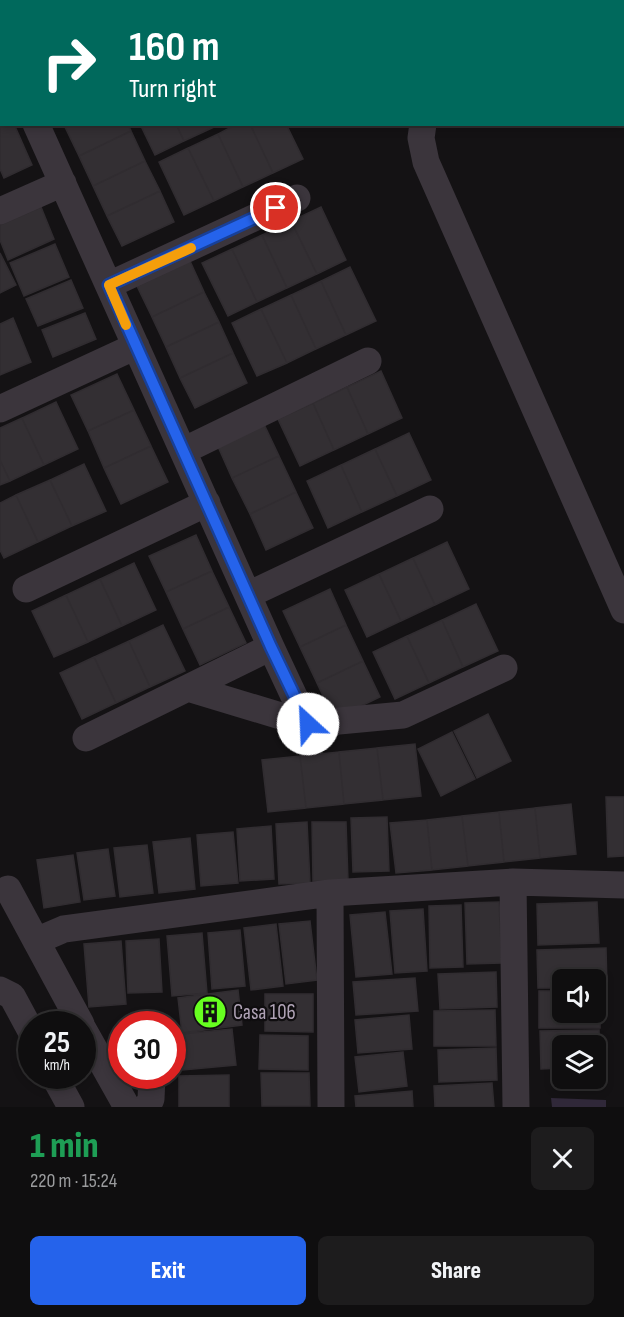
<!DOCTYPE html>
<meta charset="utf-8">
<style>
:root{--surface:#0f0e0f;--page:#1d1c1d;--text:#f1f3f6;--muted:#9b9c9e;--line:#2f2e2f;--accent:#2563eb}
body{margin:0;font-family:"Sofia Sans Condensed",sans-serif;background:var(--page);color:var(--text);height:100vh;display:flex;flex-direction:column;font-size:22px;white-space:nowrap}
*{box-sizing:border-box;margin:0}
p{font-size:20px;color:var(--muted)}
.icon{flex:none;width:33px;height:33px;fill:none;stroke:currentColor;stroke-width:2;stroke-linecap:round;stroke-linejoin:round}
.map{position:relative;height:1107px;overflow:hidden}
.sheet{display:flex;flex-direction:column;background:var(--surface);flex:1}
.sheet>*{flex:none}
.guide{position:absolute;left:0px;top:0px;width:624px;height:126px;box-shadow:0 3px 9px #0003,0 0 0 2px var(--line);background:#00695c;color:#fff;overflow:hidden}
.controls{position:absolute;left:552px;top:969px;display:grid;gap:12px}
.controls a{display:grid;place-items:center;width:54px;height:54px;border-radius:9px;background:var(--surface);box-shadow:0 3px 9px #0003,0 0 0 2px var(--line);font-size:30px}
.speed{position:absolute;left:18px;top:1011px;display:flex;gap:12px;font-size:30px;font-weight:700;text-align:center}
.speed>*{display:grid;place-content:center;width:78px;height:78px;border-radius:50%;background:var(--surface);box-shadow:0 3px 9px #0003,0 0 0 2px var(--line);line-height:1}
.speed small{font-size:15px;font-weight:400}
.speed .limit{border:9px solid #d22;background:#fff;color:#111}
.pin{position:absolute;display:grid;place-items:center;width:51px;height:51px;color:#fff;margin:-26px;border:3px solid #fff;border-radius:50%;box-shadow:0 2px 6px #0007}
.me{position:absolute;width:66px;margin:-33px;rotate:335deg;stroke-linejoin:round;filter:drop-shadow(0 0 4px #0008)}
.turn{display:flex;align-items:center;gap:21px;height:126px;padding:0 30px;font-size:27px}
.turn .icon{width:78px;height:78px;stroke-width:2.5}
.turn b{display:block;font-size:42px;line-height:51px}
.round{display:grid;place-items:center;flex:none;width:63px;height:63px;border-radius:9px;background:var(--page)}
.overview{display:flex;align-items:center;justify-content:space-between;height:102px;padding:0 30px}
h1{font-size:36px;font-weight:800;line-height:45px;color:#1e9e55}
.button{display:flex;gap:12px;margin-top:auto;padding:12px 30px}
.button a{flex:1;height:69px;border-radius:9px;background:var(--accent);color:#fff;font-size:24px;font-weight:800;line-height:69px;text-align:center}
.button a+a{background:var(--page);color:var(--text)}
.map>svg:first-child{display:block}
.water{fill:#302839}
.building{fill:#332f33;stroke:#302c30;stroke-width:1.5}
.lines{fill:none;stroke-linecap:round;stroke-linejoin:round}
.minor{stroke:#3b353c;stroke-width:27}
.route-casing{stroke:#184099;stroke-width:15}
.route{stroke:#2563eb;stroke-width:10}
.slow{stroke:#f59e0b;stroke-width:10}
.labels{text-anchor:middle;stroke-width:4.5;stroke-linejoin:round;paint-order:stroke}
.poi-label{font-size:21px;fill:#b0a3b6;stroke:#0f0d0f;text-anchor:start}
</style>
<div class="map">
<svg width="624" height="1107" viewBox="0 0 624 1107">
<rect width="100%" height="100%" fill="#141214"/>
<path class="water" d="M 551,1098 L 606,1100 L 606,1107 L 552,1107 Z"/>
<path class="building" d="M 4,124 L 14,124 L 32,165 L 4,178 L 0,169 L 0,126 Z
M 128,124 L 131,131 L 79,156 L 64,125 Z
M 140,124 L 176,124 L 184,141 L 155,155 Z
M 176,124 L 213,124 L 214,127 L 184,141 Z
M 237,124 L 250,124 L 273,173 L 243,187 L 218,134 Z
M 250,124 L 286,124 L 303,159 L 273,173 Z
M 131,131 L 145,161 L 93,186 L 79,156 Z
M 218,134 L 243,187 L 214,201 L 188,148 Z
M 188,148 L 214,201 L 184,215 L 159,162 Z
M 145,161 L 160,191 L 107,216 L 93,186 Z
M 160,191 L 174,222 L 122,246 L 107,216 Z
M 41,207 L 54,239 L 8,260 L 0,240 L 0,225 Z
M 321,207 L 346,260 L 317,274 L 291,221 Z
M 291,221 L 317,274 L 287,288 L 262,235 Z
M 262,235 L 287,288 L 257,302 L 232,249 Z
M 55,244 L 69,277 L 24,296 L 10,263 Z
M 232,249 L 257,302 L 228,316 L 202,263 Z
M 0,253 L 16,285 L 0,293 Z
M 190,261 L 204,292 L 152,317 L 137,286 Z
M 350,267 L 376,321 L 346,335 L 321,281 Z
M 71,280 L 83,308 L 38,326 L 26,299 Z
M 321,281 L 346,335 L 316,349 L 291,295 Z
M 204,292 L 219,322 L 166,347 L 152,317 Z
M 291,295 L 316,349 L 287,363 L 261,309 Z
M 261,309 L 287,363 L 257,376 L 232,323 Z
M 85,313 L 96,339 L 53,357 L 42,330 Z
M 13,318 L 31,362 L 0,375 L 0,324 Z
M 219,322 L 233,353 L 180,378 L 166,347 Z
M 233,353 L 247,383 L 195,408 L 180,378 Z
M 381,371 L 402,418 L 368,434 L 347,387 Z
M 117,374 L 134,410 L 88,431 L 71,395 Z
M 347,387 L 368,434 L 334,450 L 313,403 Z
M 56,402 L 78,449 L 44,465 L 22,418 Z
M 313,403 L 334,450 L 300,466 L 278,419 Z
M 134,410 L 151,446 L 104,468 L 88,431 Z
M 22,418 L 44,465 L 10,481 L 0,460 L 0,428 Z
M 262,420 L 279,456 L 232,478 L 216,442 Z
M 409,433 L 431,480 L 397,496 L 375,449 Z
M 151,446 L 168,482 L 121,504 L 104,468 Z
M 375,449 L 397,496 L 362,512 L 341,465 Z
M 279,456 L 296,492 L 250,514 L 232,478 Z
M 0,460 L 10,481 L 0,485 Z
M 84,464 L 106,511 L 72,526 L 50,480 Z
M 341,465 L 362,512 L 328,528 L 307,481 Z
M 50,480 L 72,526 L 38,542 L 16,495 Z
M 296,492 L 313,528 L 266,550 L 250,514 Z
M 16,495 L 38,542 L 4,558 L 0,550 L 0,503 Z
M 196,535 L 212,571 L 166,592 L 149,556 Z
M 447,542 L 469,589 L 435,605 L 413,558 Z
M 413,558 L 435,605 L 401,621 L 379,574 Z
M 134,563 L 156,610 L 122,626 L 100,579 Z
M 212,571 L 229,607 L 183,629 L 166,592 Z
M 379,574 L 401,621 L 367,637 L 345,590 Z
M 100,579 L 122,626 L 88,642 L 66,595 Z
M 330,589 L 346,625 L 300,647 L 283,611 Z
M 66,595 L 88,642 L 54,657 L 32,611 Z
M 476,604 L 498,651 L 463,667 L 442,620 Z
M 229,607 L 246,643 L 200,665 L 183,629 Z
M 442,620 L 463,667 L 429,683 L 407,636 Z
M 163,625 L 185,671 L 150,687 L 129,641 Z
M 346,625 L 363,661 L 317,683 L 300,647 Z
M 407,636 L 429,683 L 395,699 L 373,652 Z
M 129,641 L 150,687 L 116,703 L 94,657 Z
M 94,657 L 116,703 L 82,719 L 60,673 Z
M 363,661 L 380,697 L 334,719 L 317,683 Z
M 488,714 L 511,761 L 477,778 L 454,731 Z
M 452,732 L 475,779 L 441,796 L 418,749 Z
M 415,744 L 421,796 L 383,800 L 377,748 Z
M 377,748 L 383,800 L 344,804 L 339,752 Z
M 339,752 L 344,804 L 306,808 L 300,756 Z
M 300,756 L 306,808 L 268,812 L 262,760 Z
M 606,797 L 624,797 L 624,856 L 608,857 Z
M 571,804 L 576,854 L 540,858 L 535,808 Z
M 535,808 L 540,858 L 504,862 L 499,812 Z
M 499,812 L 504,862 L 468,866 L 462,816 Z
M 462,816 L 468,866 L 432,870 L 427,820 Z
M 387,817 L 389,871 L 353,872 L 351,818 Z
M 427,820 L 432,870 L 396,873 L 390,823 Z
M 307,822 L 310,883 L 279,884 L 276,824 Z
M 312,822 L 346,822 L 348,881 L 313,881 Z
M 271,826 L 274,879 L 240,881 L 237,829 Z
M 233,832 L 238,883 L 201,886 L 197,835 Z
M 190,838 L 195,889 L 159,893 L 153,842 Z
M 147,845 L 153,893 L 120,897 L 114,848 Z
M 108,849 L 115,896 L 84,900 L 77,853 Z
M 73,855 L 80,902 L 44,908 L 37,860 Z
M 499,902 L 502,963 L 467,964 L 465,903 Z
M 597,902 L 599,943 L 538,945 L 537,904 Z
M 461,905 L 463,967 L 430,968 L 429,906 Z
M 423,909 L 427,971 L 395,973 L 390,911 Z
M 385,912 L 392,974 L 356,977 L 350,915 Z
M 310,921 L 317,980 L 286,984 L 279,924 Z
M 276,924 L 283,986 L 251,990 L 244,928 Z
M 240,930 L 245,986 L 212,989 L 208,933 Z
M 202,933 L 207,993 L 172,996 L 167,936 Z
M 159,939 L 162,992 L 128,993 L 126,941 Z
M 121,941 L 126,1004 L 89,1007 L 84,944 Z
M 606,948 L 607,987 L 596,987 L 596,980 L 562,980 L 562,988 L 538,988 L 537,950 Z
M 496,972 L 497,1007 L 440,1009 L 438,974 Z
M 415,978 L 418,1011 L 356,1015 L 353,982 Z
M 238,990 L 242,1025 L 182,1033 L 178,998 Z
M 539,991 L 562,991 L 562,1012 L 596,1012 L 596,991 L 600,991 L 600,1028 L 539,1028 Z
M 265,994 L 313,994 L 313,1032 L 265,1031 Z
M 495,1010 L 496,1046 L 434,1046 L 434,1011 Z
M 409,1015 L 412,1049 L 358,1053 L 355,1020 Z
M 232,1029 L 236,1065 L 172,1071 L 172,1035 Z
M 599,1030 L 600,1067 L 596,1067 L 596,1046 L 562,1046 L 562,1068 L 541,1069 L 540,1031 Z
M 260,1035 L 308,1036 L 308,1070 L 259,1069 Z
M 496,1048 L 497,1080 L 439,1082 L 438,1050 Z
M 403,1052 L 407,1086 L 359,1092 L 355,1057 Z
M 261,1073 L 309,1073 L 310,1106 L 262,1106 Z
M 229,1075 L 229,1107 L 179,1107 L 179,1076 Z
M 492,1083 L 494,1107 L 435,1107 L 434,1086 Z
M 412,1091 L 413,1107 L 356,1107 L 355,1096 Z"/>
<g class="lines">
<path class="minor" d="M 552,0 L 556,2
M 465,2 L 465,0
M 622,27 L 624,28
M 0,30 L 2,34
M 36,124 L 271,647 L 307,724
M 423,124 L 421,138 L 426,162 L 624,610
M 0,211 L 63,183
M 109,285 L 297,198
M 0,409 L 136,346
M 183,451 L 368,361
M 26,589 L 207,503
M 248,595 L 430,509
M 188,688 L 307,724 L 403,715 L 504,668
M 86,738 L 271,647
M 513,882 L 516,1107
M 8,889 L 81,1024
M 330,893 L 331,1107
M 36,941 L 64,929 L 330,893 L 513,882 L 624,885
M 0,990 L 12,996 L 32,1033
M 82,1027 L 127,1107
M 54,1076 L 71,1107
M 147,1107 L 151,1099 L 152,1076"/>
</g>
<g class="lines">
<g class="route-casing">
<path id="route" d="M 276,208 L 109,285 L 271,647 L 308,724"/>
</g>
<use href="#route" class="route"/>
<path class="slow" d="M 126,325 L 109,285 L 191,248"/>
</g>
<defs>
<g id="building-disc" transform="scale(1.725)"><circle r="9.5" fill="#67ff20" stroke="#0f0d0f"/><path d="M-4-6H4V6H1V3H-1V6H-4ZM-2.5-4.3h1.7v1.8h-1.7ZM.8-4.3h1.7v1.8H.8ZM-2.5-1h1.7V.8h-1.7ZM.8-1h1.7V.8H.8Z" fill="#111"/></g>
</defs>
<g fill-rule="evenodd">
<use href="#building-disc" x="210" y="1012"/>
</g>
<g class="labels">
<g class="poi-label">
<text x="233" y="1019">Casa 106</text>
</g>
</g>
</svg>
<div class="controls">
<a><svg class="icon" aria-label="sound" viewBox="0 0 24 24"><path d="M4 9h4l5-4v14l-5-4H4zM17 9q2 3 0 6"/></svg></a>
<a><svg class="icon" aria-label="layers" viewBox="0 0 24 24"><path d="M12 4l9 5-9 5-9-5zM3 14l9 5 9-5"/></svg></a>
</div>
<div class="speed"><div>25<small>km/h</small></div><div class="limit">30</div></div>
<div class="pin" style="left:276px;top:208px;background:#d93025"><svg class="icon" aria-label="arrive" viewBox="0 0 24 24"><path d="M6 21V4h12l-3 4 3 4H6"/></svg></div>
<svg class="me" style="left:308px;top:724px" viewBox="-20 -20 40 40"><circle r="19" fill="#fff"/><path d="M0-13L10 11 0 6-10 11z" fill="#2563eb"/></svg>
<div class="guide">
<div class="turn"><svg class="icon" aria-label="right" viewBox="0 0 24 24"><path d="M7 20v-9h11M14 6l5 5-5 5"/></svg><div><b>160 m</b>Turn right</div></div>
</div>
</div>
<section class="sheet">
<div class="overview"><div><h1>1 min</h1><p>220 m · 15:24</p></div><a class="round"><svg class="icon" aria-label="close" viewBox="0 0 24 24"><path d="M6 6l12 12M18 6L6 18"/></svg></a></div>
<div class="button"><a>Exit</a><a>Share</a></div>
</section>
